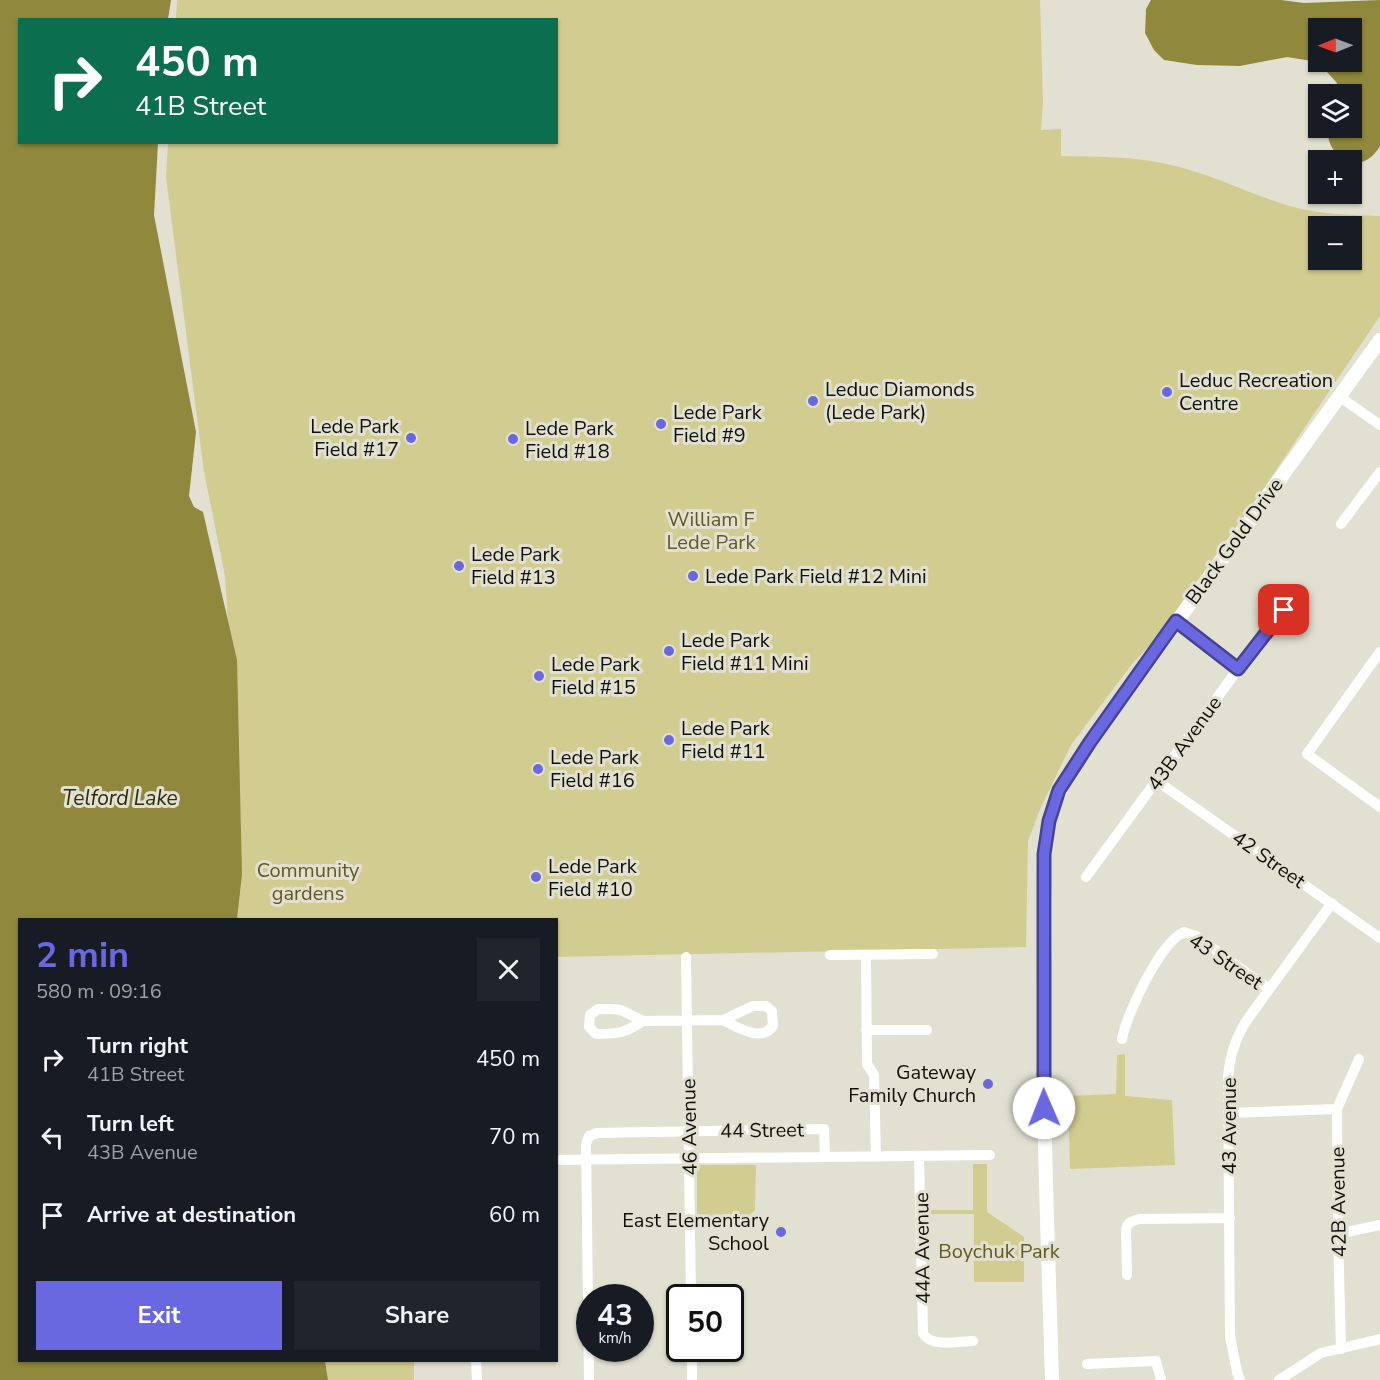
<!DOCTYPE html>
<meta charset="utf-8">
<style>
:root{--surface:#171b24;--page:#20242c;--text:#f1f3f6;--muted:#9ea1a6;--accent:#6a68e1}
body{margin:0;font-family:"Nunito Sans",sans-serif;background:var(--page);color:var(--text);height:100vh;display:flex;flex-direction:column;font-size:22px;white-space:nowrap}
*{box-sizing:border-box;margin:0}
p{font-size:20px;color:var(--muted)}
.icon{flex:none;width:33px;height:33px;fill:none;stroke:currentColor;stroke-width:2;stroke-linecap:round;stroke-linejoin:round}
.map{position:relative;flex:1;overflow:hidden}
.panel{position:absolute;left:18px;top:918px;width:540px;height:444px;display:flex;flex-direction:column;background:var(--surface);border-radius:0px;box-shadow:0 2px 4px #0004}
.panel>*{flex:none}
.guide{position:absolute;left:18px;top:18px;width:540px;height:126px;border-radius:0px;box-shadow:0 2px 4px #0004;background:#0b6e4f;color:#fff;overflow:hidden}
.needle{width:39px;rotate:269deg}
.buttons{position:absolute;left:1308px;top:18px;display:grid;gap:12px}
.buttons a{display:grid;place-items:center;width:54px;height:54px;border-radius:0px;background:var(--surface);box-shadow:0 2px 4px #0004;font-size:30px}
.speed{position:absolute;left:576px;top:1284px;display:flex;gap:12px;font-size:30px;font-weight:700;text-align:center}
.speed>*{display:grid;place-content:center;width:78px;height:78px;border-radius:50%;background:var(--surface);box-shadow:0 2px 4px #0004;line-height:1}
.speed small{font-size:15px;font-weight:400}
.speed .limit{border:3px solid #111;border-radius:9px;background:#fff;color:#111}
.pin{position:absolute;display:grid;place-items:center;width:51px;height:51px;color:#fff;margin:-26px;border-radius:12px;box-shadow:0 3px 9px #0006}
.me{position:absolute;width:66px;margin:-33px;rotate:359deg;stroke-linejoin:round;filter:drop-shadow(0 0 4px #0008)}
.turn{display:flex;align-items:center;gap:21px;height:126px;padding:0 18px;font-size:27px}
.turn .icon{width:78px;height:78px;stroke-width:2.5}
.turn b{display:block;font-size:42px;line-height:51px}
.round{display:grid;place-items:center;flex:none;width:63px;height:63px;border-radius:0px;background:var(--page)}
.summary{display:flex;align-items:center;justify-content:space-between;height:102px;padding:0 18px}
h1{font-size:36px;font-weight:700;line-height:45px;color:var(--accent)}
.action{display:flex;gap:12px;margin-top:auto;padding:12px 18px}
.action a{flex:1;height:69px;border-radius:0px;background:var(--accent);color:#fff;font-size:24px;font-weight:700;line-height:69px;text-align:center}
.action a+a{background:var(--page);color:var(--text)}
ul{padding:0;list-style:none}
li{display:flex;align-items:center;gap:18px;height:78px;padding:0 18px}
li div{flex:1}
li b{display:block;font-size:22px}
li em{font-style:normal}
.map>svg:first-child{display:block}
.green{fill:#d1cc90;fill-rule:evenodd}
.water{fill:#8f883d;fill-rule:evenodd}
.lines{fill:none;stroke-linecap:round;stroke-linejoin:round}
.minor{stroke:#fff;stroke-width:10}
.major{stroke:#fff;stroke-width:14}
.route-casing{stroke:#454492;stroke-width:15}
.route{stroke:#6a68e1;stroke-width:10}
.poi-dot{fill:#6a68e1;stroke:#e2e1d1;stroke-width:2}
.labels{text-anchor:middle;stroke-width:6;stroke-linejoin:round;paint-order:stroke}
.poi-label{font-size:20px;fill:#10100a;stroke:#e2e1d1;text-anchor:start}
.park-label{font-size:20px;fill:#5f5a22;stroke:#e2e1d1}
.street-label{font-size:20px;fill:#10100a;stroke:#e2e1d1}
.water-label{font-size:21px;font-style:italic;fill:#2f2b09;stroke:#e2e1d1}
</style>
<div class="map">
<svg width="1380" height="1380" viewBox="0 0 1380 1380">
<rect width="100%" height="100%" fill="#e2e1d1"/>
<path class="green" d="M 177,0 L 1040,0 L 1043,102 L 1041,130 L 1061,129 L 1061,156 C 1096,157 1132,156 1167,164 C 1209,173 1247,193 1289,206 C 1318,214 1349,215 1380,216 L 1380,316 L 1235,531 L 1154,641 L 1132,664 L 1071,745 L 1041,807 L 1028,841 L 1026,947 L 557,957 L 556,920 L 237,919 L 241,824 L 225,576 L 204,472 L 166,177 L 168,143 L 556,142 L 556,20 L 176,19 ZM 1318,226 L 1352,226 L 1352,260 L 1318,260 Z
M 1125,1054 L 1125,1096 L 1172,1100 L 1175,1165 L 1070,1169 L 1068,1096 L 1116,1094 L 1117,1055 Z
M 973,1164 L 987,1164 L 987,1212 L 1024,1237 L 1024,1282 L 974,1282 L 974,1214 L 927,1214 L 927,1210 L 973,1210 Z
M 697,1165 L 756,1165 L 755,1210 L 739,1225 L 697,1224 Z
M 325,1361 L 414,1361 L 414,1380 L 328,1380 Z"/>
<path class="water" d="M 0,0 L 171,0 L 168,19 L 20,20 L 20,142 L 158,143 L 154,215 L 196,432 L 189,496 L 194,507 L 203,512 L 237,660 L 242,874 L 237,919 L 20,920 L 20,1360 L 325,1361 L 328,1380 L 0,1380 Z
M 1151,0 L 1281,0 L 1304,3 L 1380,0 L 1380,146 C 1361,178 1328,161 1327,128 L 1352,128 L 1352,94 L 1336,94 L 1337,83 L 1318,62 L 1287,57 L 1240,66 L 1197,65 L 1164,60 L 1154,50 L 1145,33 L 1146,9 ZM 1318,28 L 1352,28 L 1352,62 L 1318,62 Z"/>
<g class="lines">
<path class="minor" d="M 1340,397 L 1380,425
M 1341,524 L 1380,472
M 1176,621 L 1238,669
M 1380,652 L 1307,754 L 1380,807
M 1157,781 L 1380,938
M 1086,877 L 1238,669 L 1284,610
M 830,955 L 933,954
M 866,955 L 867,1064 L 874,1075 L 876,1157
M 686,957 L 691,1298
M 643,1021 C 625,1033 618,1034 596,1034 L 589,1027 L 590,1015 L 598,1009 L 611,1009 L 621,1010 L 643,1021 L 723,1020 L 753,1006 L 766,1006 L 772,1011 L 773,1026 C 761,1043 737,1027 723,1020
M 866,1030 L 927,1030
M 1122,1039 C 1127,1013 1160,943 1184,932 L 1196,936 L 1269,989
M 1228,1113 L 1337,1109
M 919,1156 L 923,1333 C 930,1348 959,1341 973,1341
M 556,1160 L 990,1155
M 1338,1234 L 1380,1225
M 1127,1275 L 1126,1230 C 1127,1222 1132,1221 1140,1219 L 1230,1218
M 692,1348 L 692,1380
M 1341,1349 L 1338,1234 L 1337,1109 L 1359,1059
M 476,1360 L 477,1380
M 1087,1364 L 1156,1361 L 1161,1380
M 589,1380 L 586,1144 L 589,1136 L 597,1133 L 824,1129 L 825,1157
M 1240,1380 L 1237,1372 L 1230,1336 L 1228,1077 C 1230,1055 1235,1038 1247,1020 L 1332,903
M 1279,1380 L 1321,1353 L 1380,1339"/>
<path class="major" d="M 1052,1380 C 1048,1242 1042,1105 1044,967 C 1045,947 1045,927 1045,908 C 1045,884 1041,859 1046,835 C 1053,797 1068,773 1090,742 L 1380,340"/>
</g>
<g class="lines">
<g class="route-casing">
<path id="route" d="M 1044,1108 L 1044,854 L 1049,821 L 1059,790 L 1090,742 L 1176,621 L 1238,669 L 1284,610"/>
</g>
<use href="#route" class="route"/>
</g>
<g class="poi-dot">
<circle cx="1167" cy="392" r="6"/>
<circle cx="813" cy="401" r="6"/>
<circle cx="661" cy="424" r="6"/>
<circle cx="411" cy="438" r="6"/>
<circle cx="513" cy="439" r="6"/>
<circle cx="459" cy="566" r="6"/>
<circle cx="693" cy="576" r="6"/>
<circle cx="669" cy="651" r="6"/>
<circle cx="539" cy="676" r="6"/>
<circle cx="669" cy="740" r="6"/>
<circle cx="538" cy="769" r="6"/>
<circle cx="536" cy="877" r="6"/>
<circle cx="988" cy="1084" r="6"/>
<circle cx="781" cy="1232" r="6"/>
</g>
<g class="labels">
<g class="poi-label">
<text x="1179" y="387">Leduc Recreation<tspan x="1179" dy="23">Centre</tspan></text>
<text x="825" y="396">Leduc Diamonds<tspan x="825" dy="23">(Lede Park)</tspan></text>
<text x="673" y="419">Lede Park<tspan x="673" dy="23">Field #9</tspan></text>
<text x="399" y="433" text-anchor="end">Lede Park<tspan x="399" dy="23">Field #17</tspan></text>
<text x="525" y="435">Lede Park<tspan x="525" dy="23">Field #18</tspan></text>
<text x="471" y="561">Lede Park<tspan x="471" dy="23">Field #13</tspan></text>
<text x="705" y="583">Lede Park Field #12 Mini</text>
<text x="681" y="647">Lede Park<tspan x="681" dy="23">Field #11 Mini</tspan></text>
<text x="551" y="671">Lede Park<tspan x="551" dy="23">Field #15</tspan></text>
<text x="681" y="735">Lede Park<tspan x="681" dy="23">Field #11</tspan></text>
<text x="550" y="764">Lede Park<tspan x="550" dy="23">Field #16</tspan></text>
<text x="548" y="873">Lede Park<tspan x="548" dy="23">Field #10</tspan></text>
<text x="976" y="1079" text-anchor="end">Gateway<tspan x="976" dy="23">Family Church</tspan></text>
<text x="769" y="1227" text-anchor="end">East Elementary<tspan x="769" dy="23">School</tspan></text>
</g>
<g class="park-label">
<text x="711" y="526">William F<tspan x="711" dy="23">Lede Park</tspan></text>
<text x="308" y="877">Community<tspan x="308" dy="23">gardens</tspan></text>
<text x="999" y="1258">Boychuk Park</text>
</g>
<g class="street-label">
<text transform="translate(1234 541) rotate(-54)" y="7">Black Gold Drive</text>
<text transform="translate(1184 743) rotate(-54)" y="7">43B Avenue</text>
<text transform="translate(1269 859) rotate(35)" y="7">42 Street</text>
<text transform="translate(1226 961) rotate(34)" y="7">43 Street</text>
<text transform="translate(1229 1126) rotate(-90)" y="7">43 Avenue</text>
<text transform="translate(689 1127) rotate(-91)" y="7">46 Avenue</text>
<text transform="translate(762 1130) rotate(-1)" y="7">44 Street</text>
<text transform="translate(1338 1202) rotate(-91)" y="7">42B Avenue</text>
<text transform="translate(922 1248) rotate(-91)" y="7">44A Avenue</text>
</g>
<g class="water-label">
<text x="120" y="805">Telford Lake</text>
</g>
</g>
</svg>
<div class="buttons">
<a><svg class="needle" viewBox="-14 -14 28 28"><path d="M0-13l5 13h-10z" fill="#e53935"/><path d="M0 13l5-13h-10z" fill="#9ea1a6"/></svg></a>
<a><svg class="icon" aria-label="layers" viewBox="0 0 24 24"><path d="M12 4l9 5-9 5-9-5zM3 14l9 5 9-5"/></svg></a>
<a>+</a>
<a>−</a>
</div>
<div class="speed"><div>43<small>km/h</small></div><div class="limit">50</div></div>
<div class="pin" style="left:1284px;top:610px;background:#d93025"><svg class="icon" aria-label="arrive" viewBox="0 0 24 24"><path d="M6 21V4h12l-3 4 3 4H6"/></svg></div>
<svg class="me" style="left:1044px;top:1108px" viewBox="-20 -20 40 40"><circle r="19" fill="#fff"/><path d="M0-13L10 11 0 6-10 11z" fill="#6a68e1"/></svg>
<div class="guide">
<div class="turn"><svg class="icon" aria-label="right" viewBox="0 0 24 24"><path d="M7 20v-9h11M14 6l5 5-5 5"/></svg><div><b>450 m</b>41B Street</div></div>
</div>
<section class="panel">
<div class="summary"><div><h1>2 min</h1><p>580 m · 09:16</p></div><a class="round"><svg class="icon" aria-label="close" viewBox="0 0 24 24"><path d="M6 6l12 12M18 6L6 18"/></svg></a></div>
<ul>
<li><svg class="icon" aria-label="right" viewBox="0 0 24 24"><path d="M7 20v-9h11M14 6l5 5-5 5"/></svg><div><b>Turn right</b><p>41B Street</p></div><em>450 m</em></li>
<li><svg class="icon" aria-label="left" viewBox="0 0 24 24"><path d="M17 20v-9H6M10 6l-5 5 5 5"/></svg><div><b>Turn left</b><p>43B Avenue</p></div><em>70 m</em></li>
<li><svg class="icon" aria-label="arrive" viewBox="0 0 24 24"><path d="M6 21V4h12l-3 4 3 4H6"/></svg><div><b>Arrive at destination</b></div><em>60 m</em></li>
</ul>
<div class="action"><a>Exit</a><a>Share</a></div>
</section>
</div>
